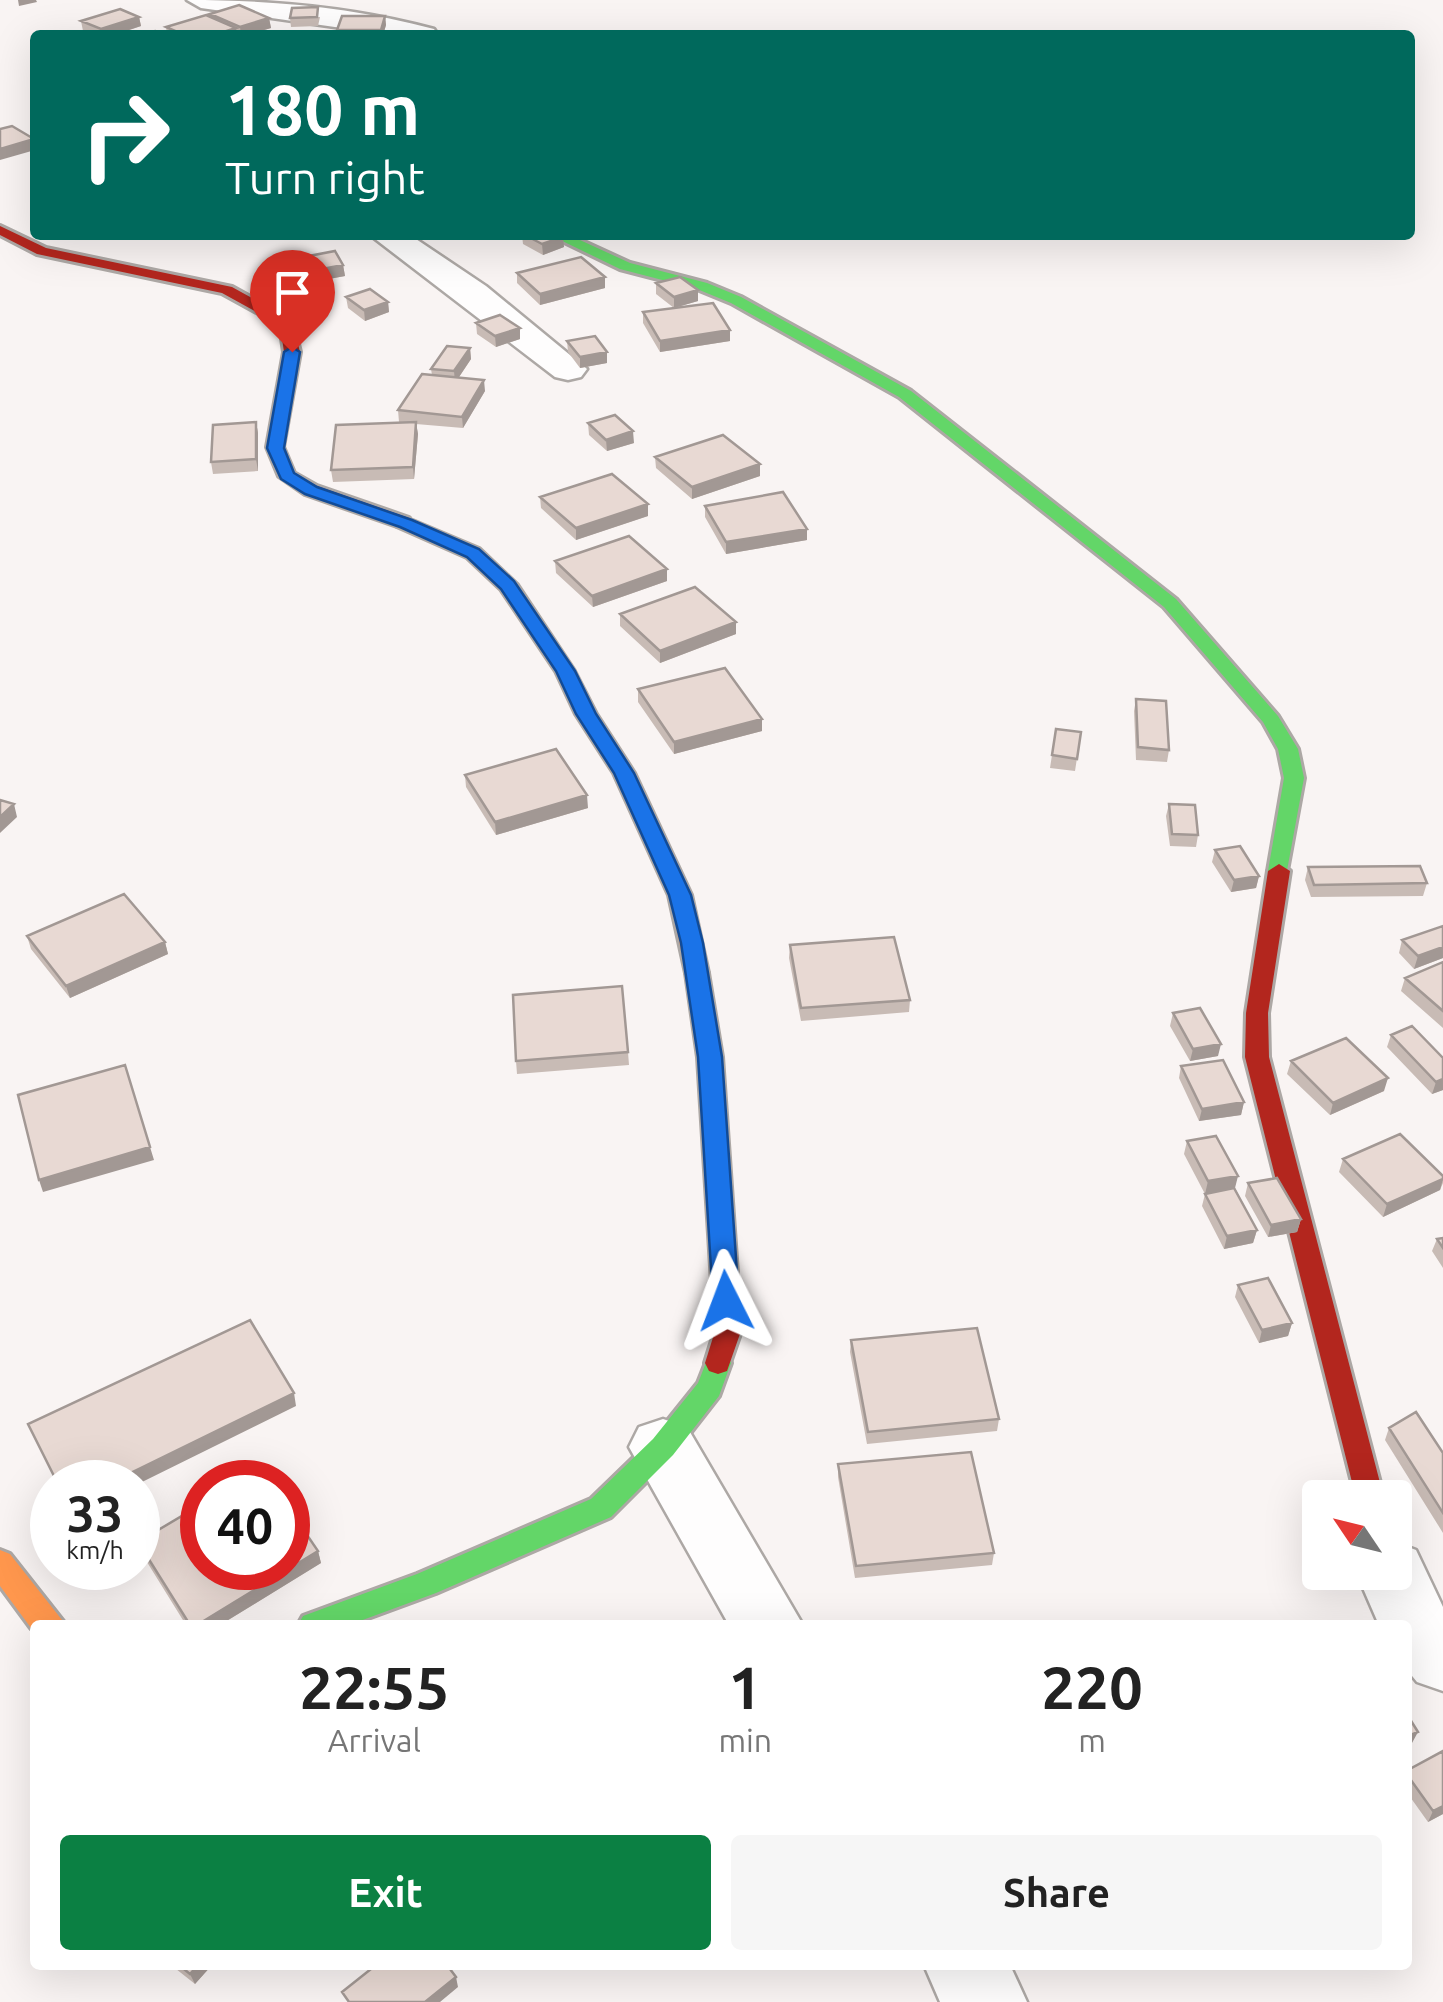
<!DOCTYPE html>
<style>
:root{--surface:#fff;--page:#f6f6f6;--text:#222;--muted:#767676;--accent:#0b8043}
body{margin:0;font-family:Ubuntu,sans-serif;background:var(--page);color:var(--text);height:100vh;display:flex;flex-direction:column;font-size:38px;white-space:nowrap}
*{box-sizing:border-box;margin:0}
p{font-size:32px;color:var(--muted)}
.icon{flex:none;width:55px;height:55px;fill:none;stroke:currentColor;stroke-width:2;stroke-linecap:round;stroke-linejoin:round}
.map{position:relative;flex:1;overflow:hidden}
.drawer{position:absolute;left:30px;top:1620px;width:1382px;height:350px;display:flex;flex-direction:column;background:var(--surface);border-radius:10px;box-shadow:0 10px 40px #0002}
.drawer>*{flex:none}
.hud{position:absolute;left:30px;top:30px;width:1385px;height:210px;border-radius:10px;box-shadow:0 10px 40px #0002;background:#00695c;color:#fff;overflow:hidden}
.needle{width:65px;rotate:305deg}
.controls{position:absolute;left:1302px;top:1480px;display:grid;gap:20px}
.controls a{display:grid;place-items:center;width:110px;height:110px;border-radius:10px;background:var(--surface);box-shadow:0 10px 40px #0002;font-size:50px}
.speed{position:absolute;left:30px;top:1460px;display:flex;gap:20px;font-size:50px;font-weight:700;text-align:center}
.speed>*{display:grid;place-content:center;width:130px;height:130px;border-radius:50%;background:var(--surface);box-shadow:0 10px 40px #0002;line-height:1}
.speed small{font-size:25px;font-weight:400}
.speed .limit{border:15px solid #d22;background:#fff;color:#111}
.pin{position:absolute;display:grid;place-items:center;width:85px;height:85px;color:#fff;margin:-102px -42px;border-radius:50% 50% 50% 0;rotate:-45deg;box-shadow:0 0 10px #0007}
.pin .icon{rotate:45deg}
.me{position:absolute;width:110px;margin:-55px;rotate:357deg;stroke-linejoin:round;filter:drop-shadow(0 0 8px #0008)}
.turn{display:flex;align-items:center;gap:35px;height:210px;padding:0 30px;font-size:45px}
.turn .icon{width:130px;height:130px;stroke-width:2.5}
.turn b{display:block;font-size:70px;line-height:85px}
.eta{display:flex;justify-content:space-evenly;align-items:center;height:170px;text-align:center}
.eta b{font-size:60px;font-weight:600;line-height:70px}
.primary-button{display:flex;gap:20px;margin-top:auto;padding:20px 30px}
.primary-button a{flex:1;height:115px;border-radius:10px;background:var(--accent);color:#fff;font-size:40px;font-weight:600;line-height:115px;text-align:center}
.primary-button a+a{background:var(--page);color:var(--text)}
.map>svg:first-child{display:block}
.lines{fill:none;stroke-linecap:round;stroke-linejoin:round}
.street-casing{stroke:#ada8a5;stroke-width:5}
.fast-casing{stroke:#ada8a5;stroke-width:6}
.slow-casing{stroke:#ada8a5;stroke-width:6}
.jam-casing{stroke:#ada8a5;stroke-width:6}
.street{fill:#fefdfd;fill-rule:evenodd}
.fast{fill:#63d668;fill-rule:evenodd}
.slow{fill:#ff974d;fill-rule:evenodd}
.jam{fill:#b3261e;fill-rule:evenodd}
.wall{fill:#c8bbb5}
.shaded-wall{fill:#a29894}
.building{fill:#e8d9d3;stroke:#a29894;stroke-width:2.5}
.route{fill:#1a73e8;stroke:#114b97;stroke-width:2.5}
</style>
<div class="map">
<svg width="1443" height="2002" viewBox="0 0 1443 2002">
<rect width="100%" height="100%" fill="#f9f4f3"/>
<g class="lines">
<g class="street-casing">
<path id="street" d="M 187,0 C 271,0 353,7 434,29 L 438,35 L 391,35 L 201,8 Z
M 370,235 L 410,235 L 486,286 L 587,369 L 581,377 L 568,380 L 555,377 Z
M 663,1419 L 687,1427 L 803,1625 L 729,1625 L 629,1447 L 639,1427 Z
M 1395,1542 L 1416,1550 L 1443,1607 L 1443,1691 L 1417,1682 L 1408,1671 L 1408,1625 L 1379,1625 L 1356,1572 L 1395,1572 Z
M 924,1965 L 1010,1965 L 1027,2002 L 940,2002 Z"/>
</g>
<g class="fast-casing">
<path id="fast" d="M 550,235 L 569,235 L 630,263 L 707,283 L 741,297 L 911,391 L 1176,599 L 1278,716 L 1298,749 L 1304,778 L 1286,876 L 1279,878 L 1268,871 L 1284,778 L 1278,749 L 1263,722 L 1164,607 L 899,397 L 731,303 L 697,289 L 620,269 Z
M 718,1352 L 727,1355 L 731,1363 L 719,1396 L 673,1455 L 611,1517 L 436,1593 L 349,1625 L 298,1625 L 303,1616 L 417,1574 L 591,1499 L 653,1439 L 698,1383 L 709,1355 Z"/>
</g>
<g class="slow-casing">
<path id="slow" d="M 403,517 L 479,549 L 517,585 L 574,671 L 596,714 L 634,773 L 691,895 L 708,973 L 705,978 L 697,981 L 686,973 L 669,895 L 614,773 L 576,714 L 556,671 L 501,589 L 467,557 L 397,526 L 397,518 Z
M 0,1550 L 10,1554 L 66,1625 L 35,1625 L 35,1631 L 31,1628 L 0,1586 Z"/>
</g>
<g class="jam-casing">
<path id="jam" d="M 0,226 L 46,248 L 232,287 L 292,320 L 300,352 L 283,447 L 294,473 L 317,486 L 409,518 L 409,526 L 397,526 L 305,494 L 279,476 L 267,447 L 284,352 L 280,325 L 222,293 L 37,254 L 0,235 Z
M 1279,864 L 1290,871 L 1268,1013 L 1269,1057 L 1384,1498 L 1356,1498 L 1245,1057 L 1246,1013 L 1268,871 Z
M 697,965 L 708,973 L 722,1057 L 741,1331 L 727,1371 L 718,1374 L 709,1371 L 705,1363 L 715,1331 L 698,1057 L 686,973 Z"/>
</g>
<use href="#street" class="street"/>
<use href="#fast" class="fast"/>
<use href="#slow" class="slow"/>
<use href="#jam" class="jam"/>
</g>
<path class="wall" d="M 210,14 L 269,18 L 271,28 L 247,35 L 144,35 L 167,34 L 166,27 L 211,17 Z
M 385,16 L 386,25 L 383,35 L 338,35 L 337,30 Z
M 139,17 L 141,26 L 114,35 L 93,35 L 83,31 L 81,21 Z
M 320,17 L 318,26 L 291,27 L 290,18 Z
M 522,235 L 560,235 L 564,247 L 543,255 L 523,244 Z
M 309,256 L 343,265 L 345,276 L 318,281 L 310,267 Z
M 517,273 L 605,277 L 605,288 L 540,305 L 517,283 Z
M 656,283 L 698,301 L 674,308 L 656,294 Z
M 346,297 L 388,302 L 389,312 L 365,321 L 348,308 Z
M 643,312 L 730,330 L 730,341 L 660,352 L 643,323 Z
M 476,323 L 520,339 L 496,347 L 477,334 Z
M 567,341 L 607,352 L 607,363 L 580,368 L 568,352 Z
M 470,348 L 471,359 L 459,377 L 485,391 L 463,428 L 416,424 L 418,434 L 414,479 L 333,482 L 331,470 L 406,422 L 399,422 L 398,410 L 432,375 L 431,369 Z
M 256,422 L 258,433 L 258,471 L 213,474 L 211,462 Z
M 588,423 L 634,443 L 607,451 L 589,435 Z
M 655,457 L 760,476 L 692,499 L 656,468 Z
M 540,497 L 648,516 L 576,540 L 541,508 Z
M 705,506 L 807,540 L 726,554 L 705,517 Z
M 555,561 L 667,569 L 667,581 L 593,607 L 556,573 Z
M 620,614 L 736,634 L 660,663 L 620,626 Z
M 638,689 L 762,731 L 674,754 L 638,702 Z
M 1136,699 L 1169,750 L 1167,762 L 1136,760 L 1134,711 Z
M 1056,729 L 1081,732 L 1075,771 L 1050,768 Z
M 465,775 L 588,808 L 496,835 L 466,787 Z
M 1169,804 L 1198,835 L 1196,847 L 1170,846 L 1166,816 Z
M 1215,850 L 1259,876 L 1256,888 L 1231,892 L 1212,862 Z
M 1308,867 L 1427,883 L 1423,896 L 1311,897 L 1305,880 Z
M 1443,926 L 1443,958 L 1414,969 L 1399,953 L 1402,940 Z
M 27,936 L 165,942 L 168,954 L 70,998 L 31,949 Z
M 790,945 L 910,1000 L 909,1012 L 801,1021 L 789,958 Z
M 1443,962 L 1443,1028 L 1401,991 L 1405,978 Z
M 1173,1013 L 1218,1056 L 1190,1061 L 1170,1026 Z
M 1391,1035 L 1443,1058 L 1443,1090 L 1432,1094 L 1387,1047 Z
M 628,1052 L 629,1065 L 517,1074 L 516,1061 Z
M 1291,1061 L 1384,1091 L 1330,1115 L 1287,1074 Z
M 1181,1066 L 1244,1102 L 1241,1115 L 1199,1121 L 1179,1078 Z
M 1187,1141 L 1235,1188 L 1257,1230 L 1253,1243 L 1224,1249 L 1202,1206 L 1205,1194 L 1184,1154 Z
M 1343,1159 L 1443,1176 L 1443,1183 L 1440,1190 L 1383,1217 L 1339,1172 Z
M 1248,1183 L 1301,1219 L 1297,1232 L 1268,1237 L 1245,1196 Z
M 1443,1238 L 1443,1268 L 1432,1251 L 1437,1239 Z
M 1238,1285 L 1292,1323 L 1288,1336 L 1259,1343 L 1235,1297 Z
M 851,1340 L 999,1419 L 997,1431 L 867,1444 L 850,1352 Z
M 1389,1428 L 1443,1453 L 1443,1533 L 1385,1440 Z
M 838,1464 L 994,1553 L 992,1565 L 855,1578 L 838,1477 Z
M 138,1542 L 318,1551 L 321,1563 L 220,1625 L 186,1625 L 142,1554 Z
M 1408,1770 L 1443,1814 L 1428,1822 L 1408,1794 Z
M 171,1965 L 212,1965 L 195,1984 Z"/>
<path class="shaded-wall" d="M 18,0 L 36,0 L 37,2 L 19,6 Z
M 385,16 L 386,25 L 383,35 L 381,35 L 381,30 Z
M 139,17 L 141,26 L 114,35 L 102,35 L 101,29 Z
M 269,18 L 271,28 L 247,35 L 241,35 L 240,27 Z
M 236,28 L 237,35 L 214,35 Z
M 34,139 L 35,150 L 0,160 L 0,149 Z
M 563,237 L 564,247 L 543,255 L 542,244 Z
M 343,265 L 345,276 L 318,281 L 317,270 Z
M 605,277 L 605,288 L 540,305 L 540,294 Z
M 698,290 L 698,301 L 674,308 L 674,297 Z
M 388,302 L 389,312 L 365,321 L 364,310 Z
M 520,328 L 520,339 L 496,347 L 495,336 Z
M 730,330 L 730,341 L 660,352 L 660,341 Z
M 470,348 L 471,359 L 455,383 L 454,371 Z
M 607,352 L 607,363 L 580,368 L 580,357 Z
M 484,380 L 485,391 L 463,428 L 462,417 Z
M 256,422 L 258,433 L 258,471 L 256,459 Z
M 416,422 L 418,434 L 414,479 L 413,467 Z
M 633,431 L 634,443 L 607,451 L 606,440 Z
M 760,464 L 760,476 L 692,499 L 692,487 Z
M 648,504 L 648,516 L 576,540 L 576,528 Z
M 807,529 L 807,540 L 726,554 L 726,542 Z
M 667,569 L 667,581 L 593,607 L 592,596 Z
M 736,622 L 736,634 L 660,663 L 660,651 Z
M 762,719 L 762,731 L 674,754 L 674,742 Z
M 587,795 L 588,808 L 496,835 L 495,822 Z
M 14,804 L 17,817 L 0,833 L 0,817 Z
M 1259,876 L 1256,888 L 1231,892 L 1234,880 Z
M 165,942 L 168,954 L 70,998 L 66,986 Z
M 1443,947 L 1443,958 L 1414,969 L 1418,956 Z
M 1221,1044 L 1218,1056 L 1190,1061 L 1193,1049 Z
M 1388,1078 L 1384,1091 L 1330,1115 L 1333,1103 Z
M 1443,1079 L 1443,1090 L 1432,1094 L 1436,1082 Z
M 1244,1102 L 1241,1115 L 1199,1121 L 1202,1109 Z
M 150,1147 L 154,1160 L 43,1192 L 39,1180 Z
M 1238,1176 L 1235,1188 L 1205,1194 L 1208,1181 Z
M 1443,1179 L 1440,1190 L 1383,1217 L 1387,1204 Z
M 1301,1219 L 1297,1232 L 1268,1237 L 1271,1225 Z
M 1257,1230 L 1253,1243 L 1224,1249 L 1227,1236 Z
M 1292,1323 L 1288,1336 L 1259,1343 L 1262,1330 Z
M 294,1393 L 296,1406 L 138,1484 L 138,1482 L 112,1482 Z
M 318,1551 L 321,1563 L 220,1625 L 197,1625 Z
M 1418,1732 L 1412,1743 L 1408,1745 L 1408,1736 Z
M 1443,1806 L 1443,1814 L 1428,1822 L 1433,1811 Z
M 198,1965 L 212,1965 L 195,1984 L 190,1974 Z
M 456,1977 L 458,1987 L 440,2002 L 425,2002 Z"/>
<path class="building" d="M 239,5 L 269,18 L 240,27 L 210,14 Z
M 318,7 L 317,17 L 290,18 L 292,8 Z
M 120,9 L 139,17 L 101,29 L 81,21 Z
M 206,15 L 236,28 L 214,35 L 184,35 L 166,27 Z
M 342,16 L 385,16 L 381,30 L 337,30 Z
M 155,31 L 169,35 L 144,35 Z
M 12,126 L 34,139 L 0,149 L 0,129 Z
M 525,235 L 560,235 L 563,237 L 542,244 Z
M 335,251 L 343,265 L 317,270 L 309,256 Z
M 581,257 L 605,277 L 540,294 L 517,273 Z
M 680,277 L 698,290 L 674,297 L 656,283 Z
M 370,289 L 388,302 L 364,310 L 346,297 Z
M 713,303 L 730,330 L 660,341 L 643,312 Z
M 500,315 L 520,328 L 495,336 L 476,323 Z
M 595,336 L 607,352 L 580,357 L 567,341 Z
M 447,346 L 470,348 L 454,371 L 431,369 Z
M 422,374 L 484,380 L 462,417 L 398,410 Z
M 615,415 L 633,431 L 606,440 L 588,423 Z
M 256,422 L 256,459 L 211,462 L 213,425 Z
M 416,422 L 413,467 L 331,470 L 336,425 Z
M 723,435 L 760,464 L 692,487 L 655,457 Z
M 612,474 L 648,504 L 576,528 L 540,497 Z
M 783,492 L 807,529 L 726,542 L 705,506 Z
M 629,536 L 667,569 L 592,596 L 555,561 Z
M 695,587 L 736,622 L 660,651 L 620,614 Z
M 725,668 L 762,719 L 674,742 L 638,689 Z
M 1136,699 L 1166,701 L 1169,750 L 1138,747 Z
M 1056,729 L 1081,732 L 1077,759 L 1052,755 Z
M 556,749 L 587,795 L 495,822 L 465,775 Z
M 0,800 L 14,804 L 0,817 Z
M 1169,804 L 1195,805 L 1198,835 L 1172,834 Z
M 1240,846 L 1259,876 L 1234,880 L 1215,850 Z
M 1420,866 L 1427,883 L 1314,885 L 1308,867 Z
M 124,894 L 165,942 L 66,986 L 27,936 Z
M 1443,926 L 1443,947 L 1418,956 L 1402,940 Z
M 894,937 L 910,1000 L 801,1008 L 790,945 Z
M 1443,962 L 1443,1011 L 1405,978 Z
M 622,986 L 628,1052 L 516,1061 L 513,995 Z
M 1200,1008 L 1221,1044 L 1193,1049 L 1173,1013 Z
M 1412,1026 L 1443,1058 L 1443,1079 L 1436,1082 L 1391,1035 Z
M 1346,1038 L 1388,1078 L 1333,1103 L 1291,1061 Z
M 1223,1060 L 1244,1102 L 1202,1109 L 1181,1066 Z
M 125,1065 L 150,1147 L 39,1180 L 18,1095 Z
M 1400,1134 L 1443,1176 L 1443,1179 L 1387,1204 L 1343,1159 Z
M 1216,1136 L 1238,1176 L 1208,1181 L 1187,1141 Z
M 1277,1178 L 1301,1219 L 1271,1225 L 1248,1183 Z
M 1234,1188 L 1257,1230 L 1227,1236 L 1205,1194 Z
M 1443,1238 L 1443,1248 L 1437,1239 Z
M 1268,1278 L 1292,1323 L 1262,1330 L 1238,1285 Z
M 250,1320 L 294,1393 L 112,1482 L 57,1482 L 28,1424 Z
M 977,1328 L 999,1419 L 868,1432 L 851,1340 Z
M 1416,1412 L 1443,1453 L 1443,1513 L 1389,1428 Z
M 971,1452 L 994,1553 L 856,1566 L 838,1464 Z
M 261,1469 L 270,1482 L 239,1482 Z
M 202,1504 L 202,1568 L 288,1568 L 288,1507 L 318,1551 L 197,1625 L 190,1625 L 138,1542 Z
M 1408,1716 L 1418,1732 L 1408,1736 Z
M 1443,1751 L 1443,1806 L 1433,1811 L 1408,1776 L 1408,1770 Z
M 179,1965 L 198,1965 L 190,1974 Z
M 376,1965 L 447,1965 L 456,1977 L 425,2002 L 349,2002 L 342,1992 Z"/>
<path class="route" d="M 292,347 L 300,352 L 284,448 L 294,473 L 317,487 L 412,520 L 479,549 L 514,581 L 575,671 L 596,714 L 634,773 L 691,895 L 703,943 L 722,1057 L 739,1301 L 735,1308 L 726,1311 L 717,1308 L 713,1301 L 698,1057 L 681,943 L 669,895 L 614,773 L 576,714 L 556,671 L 501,589 L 467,557 L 400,527 L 305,494 L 281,479 L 267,448 L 284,352 Z"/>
</svg>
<div class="controls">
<a><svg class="needle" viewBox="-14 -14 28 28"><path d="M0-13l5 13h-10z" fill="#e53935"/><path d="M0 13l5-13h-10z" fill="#767676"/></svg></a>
</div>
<div class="speed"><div>33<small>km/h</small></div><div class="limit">40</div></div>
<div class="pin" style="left:292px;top:352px;background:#d93025"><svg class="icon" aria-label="arrive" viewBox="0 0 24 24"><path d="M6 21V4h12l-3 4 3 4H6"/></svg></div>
<svg class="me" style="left:726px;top:1301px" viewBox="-20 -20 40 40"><path d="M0-17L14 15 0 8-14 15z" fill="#1a73e8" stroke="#fff" stroke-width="4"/></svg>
<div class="hud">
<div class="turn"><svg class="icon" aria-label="right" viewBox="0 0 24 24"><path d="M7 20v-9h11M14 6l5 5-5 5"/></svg><div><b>180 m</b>Turn right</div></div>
</div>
<section class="drawer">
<div class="eta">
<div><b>22:55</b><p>Arrival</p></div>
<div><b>1</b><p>min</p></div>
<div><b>220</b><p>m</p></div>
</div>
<div class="primary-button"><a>Exit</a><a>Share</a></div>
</section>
</div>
